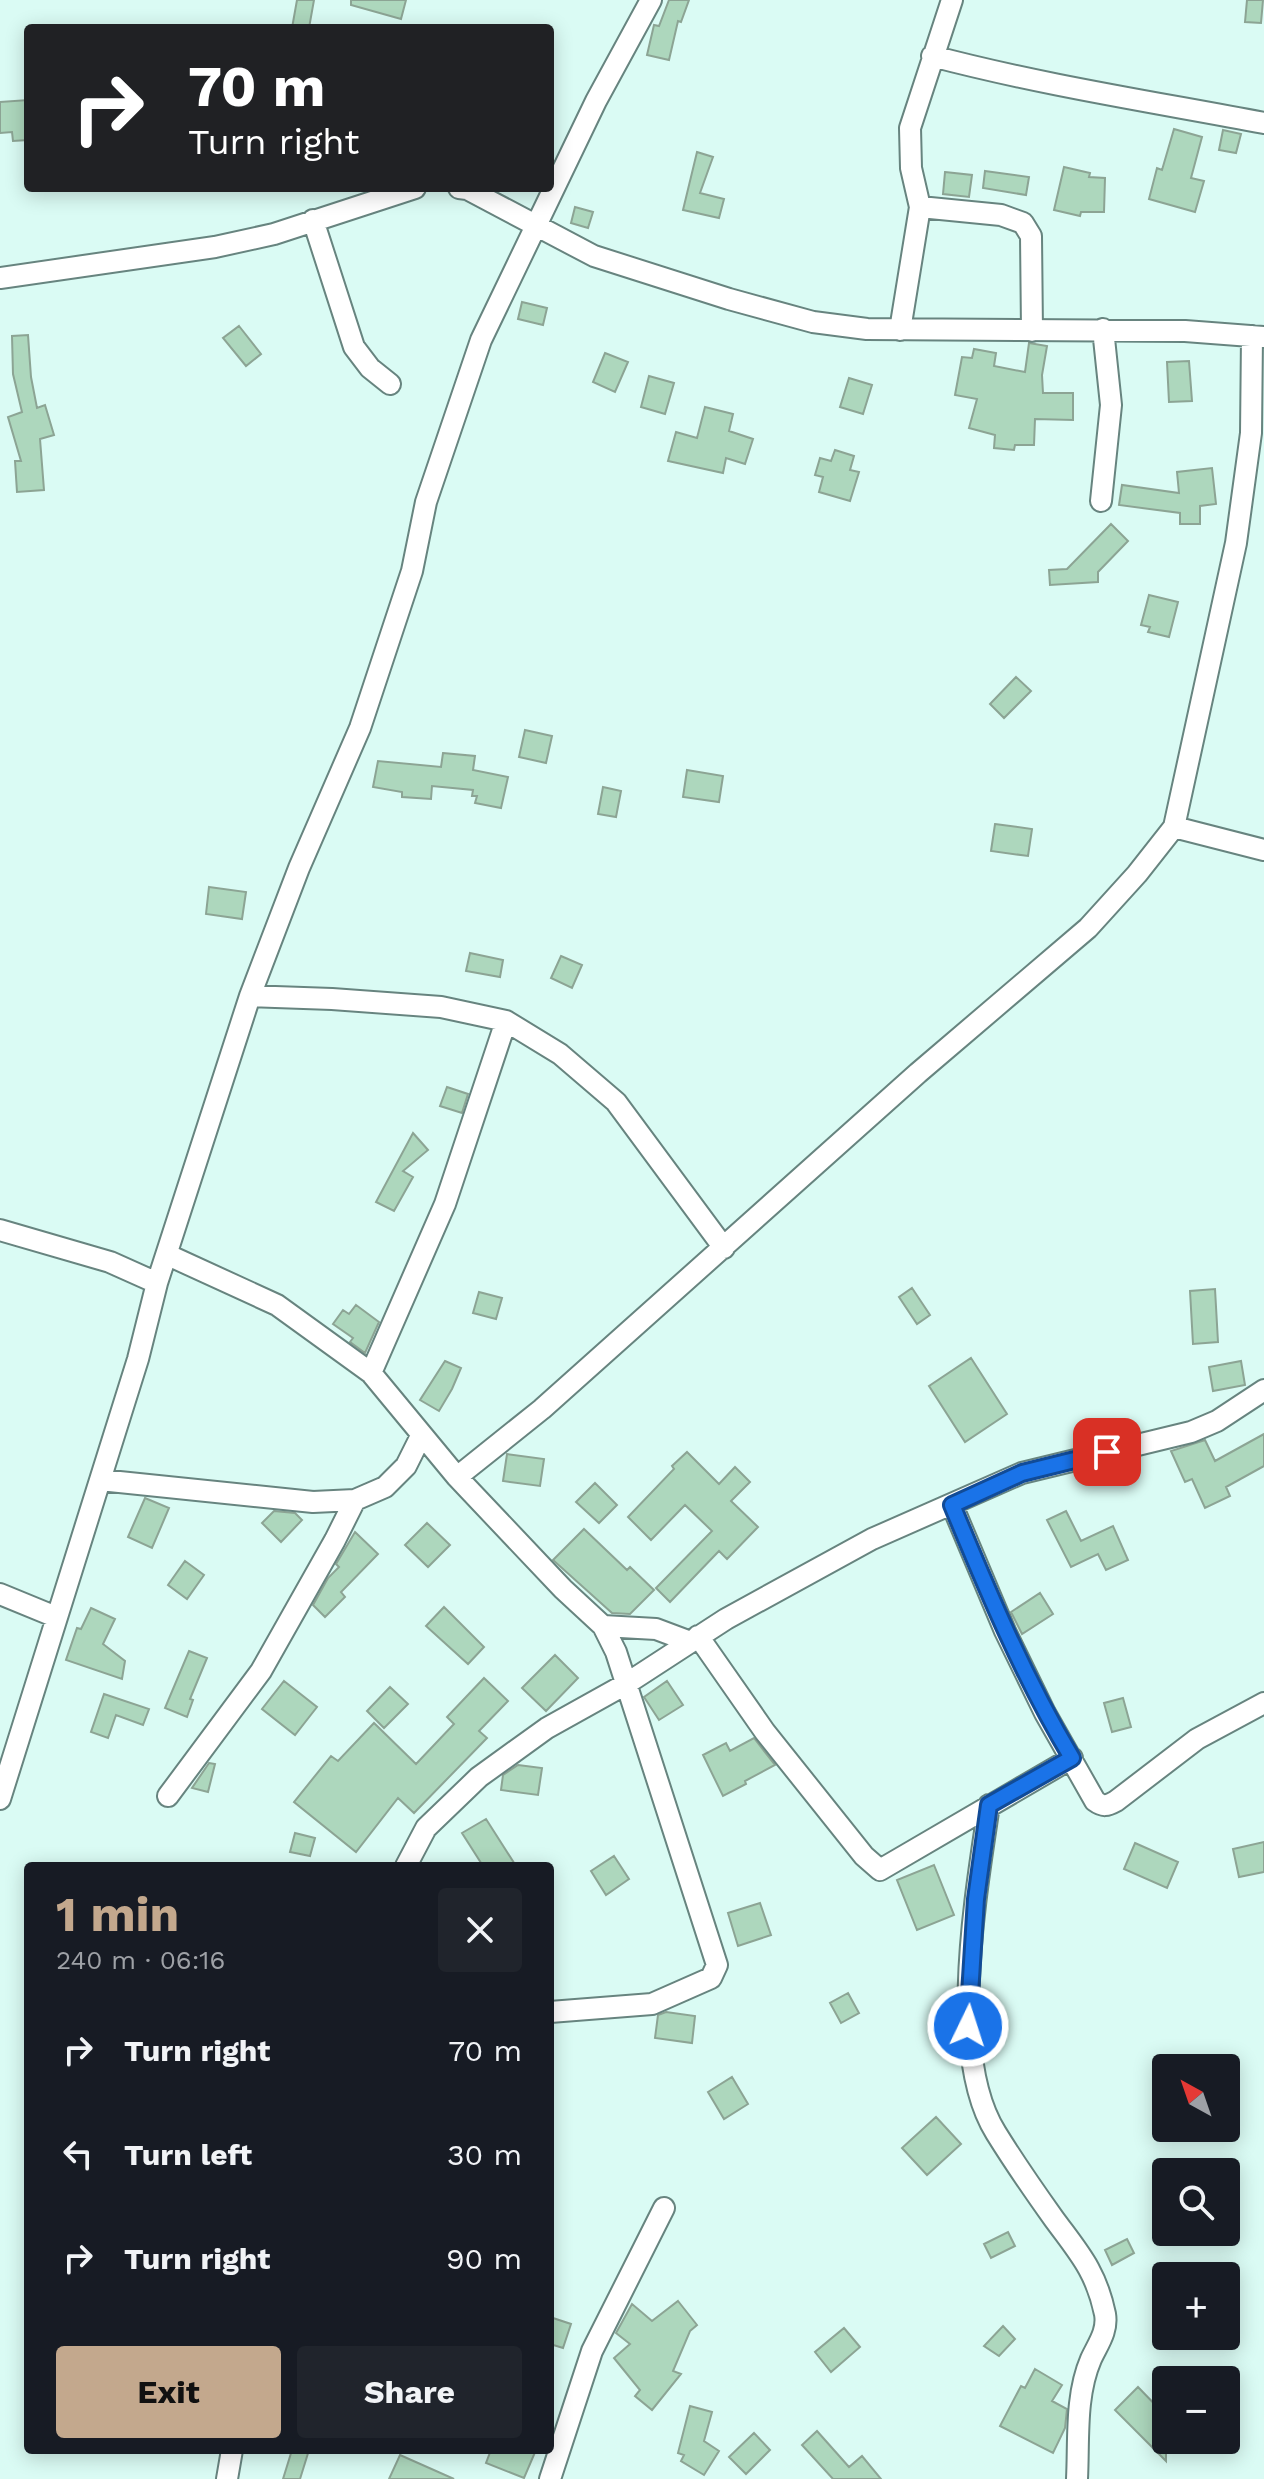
<!DOCTYPE html>
<meta charset="utf-8">
<style>
:root{--surface:#171b24;--page:#20242c;--text:#f1f3f6;--muted:#9ea1a6;--accent:#c3a88d}
body{margin:0;font-family:"Work Sans",sans-serif;background:var(--page);color:var(--text);height:100vh;display:flex;flex-direction:column;font-size:30px;white-space:nowrap}
*{box-sizing:border-box;margin:0}
p{font-size:26px;color:var(--muted)}
.icon{flex:none;width:44px;height:44px;fill:none;stroke:currentColor;stroke-width:2;stroke-linecap:round;stroke-linejoin:round}
.map{position:relative;flex:1;overflow:hidden}
.side{position:absolute;left:24px;top:1862px;width:530px;height:592px;display:flex;flex-direction:column;background:var(--surface);border-radius:8px;box-shadow:0 4px 20px #0003}
.side>*{flex:none}
.banner{position:absolute;left:24px;top:24px;width:530px;height:168px;border-radius:8px;box-shadow:0 4px 20px #0003;background:#202124;color:#fff;overflow:hidden}
.needle{width:52px;rotate:320deg}
.tools{position:absolute;left:1152px;top:2054px;display:grid;gap:16px}
.tools a{display:grid;place-items:center;width:88px;height:88px;border-radius:8px;background:var(--surface);box-shadow:0 4px 20px #0003;font-size:40px}
.pin{position:absolute;display:grid;place-items:center;width:68px;height:68px;color:#fff;margin:-34px;border-radius:16px;box-shadow:0 4px 12px #0006}
.me{position:absolute;width:88px;margin:-44px;rotate:4deg;stroke-linejoin:round;filter:drop-shadow(0 0 6px #0008)}
.turn{display:flex;align-items:center;gap:28px;height:168px;padding:0 32px;font-size:36px}
.turn .icon{width:104px;height:104px;stroke-width:2.5}
.turn b{display:block;font-size:56px;line-height:68px}
.round{display:grid;place-items:center;flex:none;width:84px;height:84px;border-radius:8px;background:var(--page)}
.headline{display:flex;align-items:center;justify-content:space-between;height:136px;padding:0 32px}
h1{font-size:48px;font-weight:700;line-height:60px;color:var(--accent)}
.cta{display:flex;gap:16px;margin-top:auto;padding:16px 32px}
.cta a{flex:1;height:92px;border-radius:8px;background:var(--accent);color:#111;font-size:32px;font-weight:700;line-height:92px;text-align:center}
.cta a+a{background:var(--page);color:var(--text)}
ul{padding:0;list-style:none}
li{display:flex;align-items:center;gap:24px;height:104px;padding:0 32px}
li div{flex:1}
li b{display:block;font-size:30px}
li em{font-style:normal}
.map>svg:first-child{display:block}
.building{fill:#add7bd;stroke:#8ca494;stroke-width:2}
.lines{fill:none;stroke-linecap:round;stroke-linejoin:round}
.street-casing{stroke:#67847f;stroke-width:24}
.street{stroke:#fff;stroke-width:20}
.route-casing{stroke:#114b97;stroke-width:20}
.route{stroke:#1a73e8;stroke-width:14}
</style>
<div class="map">
<svg width="1264" height="2479" viewBox="0 0 1264 2479">
<rect width="100%" height="100%" fill="#dafbf4"/>
<path class="building" d="M 297,0 L 314,0 L 309,28 L 292,28 Z
M 351,0 L 406,0 L 401,19 L 351,5 Z
M 669,0 L 689,0 L 681,22 L 678,21 L 669,60 L 647,55 L 654,25 L 659,26 Z
M 1247,0 L 1263,0 L 1261,23 L 1245,22 Z
M 28,100 L 28,140 L 13,141 L 12,132 L 0,133 L 0,102 Z
M 1174,129 L 1202,137 L 1191,178 L 1204,181 L 1195,212 L 1149,199 L 1157,168 L 1162,170 Z
M 1223,130 L 1241,134 L 1236,153 L 1219,150 Z
M 697,152 L 713,157 L 700,193 L 724,199 L 719,218 L 683,210 Z
M 1064,167 L 1090,173 L 1089,177 L 1105,178 L 1104,212 L 1081,212 L 1080,216 L 1054,210 Z
M 985,171 L 1029,177 L 1026,195 L 983,188 Z
M 945,172 L 972,175 L 969,197 L 943,194 Z
M 575,207 L 593,212 L 588,228 L 571,223 Z
M 522,302 L 547,308 L 543,325 L 518,319 Z
M 239,326 L 261,354 L 246,366 L 223,338 Z
M 28,335 L 31,377 L 37,408 L 45,405 L 54,435 L 40,439 L 44,490 L 17,492 L 15,461 L 21,461 L 8,417 L 22,412 L 13,374 L 12,336 Z
M 1029,343 L 1047,346 L 1042,375 L 1043,393 L 1073,393 L 1073,420 L 1035,419 L 1034,445 L 1015,445 L 1014,450 L 994,448 L 995,435 L 969,428 L 977,399 L 955,395 L 962,357 L 972,358 L 974,349 L 996,353 L 994,366 L 1025,372 Z
M 605,353 L 628,362 L 615,392 L 593,382 Z
M 1189,361 L 1192,401 L 1169,402 L 1167,362 Z
M 649,376 L 674,383 L 665,414 L 641,407 Z
M 849,378 L 872,385 L 863,414 L 840,407 Z
M 705,407 L 733,414 L 729,431 L 753,439 L 745,464 L 726,458 L 723,473 L 668,461 L 676,432 L 697,438 Z
M 835,450 L 854,456 L 850,470 L 859,472 L 850,501 L 819,492 L 823,477 L 815,475 L 820,458 L 831,461 Z
M 1212,468 L 1216,504 L 1200,506 L 1200,524 L 1180,524 L 1180,513 L 1119,505 L 1122,485 L 1179,493 L 1177,472 Z
M 1111,524 L 1128,541 L 1098,572 L 1098,582 L 1050,585 L 1049,570 L 1067,569 Z
M 1149,595 L 1178,602 L 1169,637 L 1148,632 L 1150,627 L 1141,625 Z
M 1016,677 L 1031,691 L 1004,718 L 990,704 Z
M 525,730 L 552,736 L 546,763 L 519,757 Z
M 443,753 L 475,756 L 473,770 L 508,777 L 501,808 L 475,803 L 477,796 L 472,796 L 473,790 L 432,786 L 431,799 L 402,797 L 402,792 L 373,787 L 378,761 L 441,767 Z
M 687,770 L 723,776 L 719,802 L 683,797 Z
M 603,787 L 621,791 L 616,817 L 598,814 Z
M 995,824 L 1032,829 L 1028,856 L 991,851 Z
M 209,887 L 246,892 L 242,919 L 206,914 Z
M 470,953 L 503,960 L 500,977 L 466,971 Z
M 561,956 L 582,965 L 572,988 L 551,978 Z
M 447,1087 L 468,1094 L 462,1113 L 440,1106 Z
M 413,1133 L 428,1150 L 403,1171 L 413,1177 L 394,1211 L 376,1202 Z
M 912,1288 L 930,1315 L 917,1324 L 899,1297 Z
M 1215,1289 L 1218,1342 L 1193,1344 L 1190,1291 Z
M 479,1292 L 502,1298 L 496,1319 L 473,1313 Z
M 356,1305 L 379,1322 L 365,1353 L 350,1342 L 353,1338 L 333,1324 L 343,1310 L 349,1314 Z
M 971,1358 L 1007,1414 L 965,1442 L 929,1386 Z
M 445,1361 L 461,1368 L 452,1389 L 439,1411 L 420,1400 Z
M 1241,1361 L 1245,1385 L 1213,1391 L 1209,1367 Z
M 1264,1434 L 1264,1466 L 1226,1487 L 1230,1496 L 1205,1508 L 1192,1479 L 1185,1482 L 1171,1451 L 1205,1440 L 1215,1461 Z
M 687,1452 L 719,1484 L 735,1467 L 750,1482 L 731,1501 L 758,1527 L 727,1559 L 719,1551 L 670,1602 L 656,1588 L 712,1531 L 685,1505 L 651,1540 L 628,1517 L 674,1469 L 672,1466 Z
M 507,1454 L 544,1459 L 540,1486 L 503,1481 Z
M 595,1483 L 617,1505 L 599,1523 L 576,1502 Z
M 145,1498 L 169,1508 L 152,1548 L 128,1537 Z
M 274,1511 L 295,1513 L 302,1520 L 281,1542 L 262,1523 Z
M 1066,1511 L 1081,1541 L 1113,1526 L 1128,1560 L 1106,1570 L 1098,1554 L 1071,1567 L 1047,1520 Z
M 427,1523 L 450,1545 L 428,1567 L 405,1545 Z
M 584,1529 L 627,1570 L 630,1567 L 654,1590 L 630,1614 L 612,1613 L 553,1560 Z
M 355,1532 L 378,1554 L 341,1592 L 345,1597 L 325,1617 L 313,1605 L 328,1578 L 339,1567 L 336,1564 Z
M 185,1561 L 204,1575 L 187,1599 L 168,1585 Z
M 1040,1593 L 1053,1614 L 1022,1634 L 1011,1612 Z
M 444,1607 L 484,1647 L 468,1664 L 426,1626 Z
M 91,1608 L 115,1619 L 103,1644 L 125,1661 L 122,1679 L 66,1660 L 77,1628 L 81,1629 Z
M 189,1651 L 207,1658 L 190,1699 L 193,1700 L 187,1717 L 165,1708 Z
M 555,1655 L 578,1678 L 546,1711 L 522,1688 Z
M 484,1678 L 508,1701 L 479,1731 L 487,1738 L 414,1813 L 398,1798 L 356,1852 L 294,1802 L 331,1756 L 338,1761 L 374,1723 L 416,1764 L 454,1724 L 447,1717 Z
M 284,1681 L 317,1707 L 295,1735 L 262,1709 Z
M 667,1681 L 683,1705 L 659,1720 L 644,1697 Z
M 390,1687 L 408,1704 L 384,1728 L 367,1711 Z
M 104,1694 L 149,1709 L 143,1725 L 116,1715 L 108,1738 L 91,1732 Z
M 1123,1698 L 1131,1727 L 1112,1732 L 1104,1703 Z
M 754,1738 L 775,1765 L 745,1781 L 746,1784 L 723,1796 L 703,1755 L 726,1743 L 730,1751 Z
M 209,1763 L 215,1764 L 208,1792 L 192,1788 Z
M 518,1765 L 542,1768 L 538,1795 L 501,1790 L 503,1775 Z
M 486,1819 L 516,1866 L 483,1866 L 462,1833 Z
M 295,1833 L 315,1838 L 310,1856 L 290,1852 Z
M 1264,1842 L 1264,1872 L 1239,1877 L 1233,1849 Z
M 1135,1843 L 1178,1862 L 1167,1888 L 1124,1869 Z
M 614,1856 L 629,1879 L 606,1895 L 591,1871 Z
M 934,1865 L 954,1915 L 917,1930 L 897,1880 Z
M 760,1903 L 771,1935 L 738,1946 L 728,1913 Z
M 848,1993 L 859,2013 L 841,2023 L 830,2003 Z
M 666,2012 L 695,2016 L 692,2043 L 655,2038 L 658,2015 Z
M 732,2077 L 748,2104 L 724,2119 L 708,2092 Z
M 936,2117 L 961,2144 L 927,2175 L 902,2148 Z
M 1008,2232 L 1015,2246 L 991,2258 L 984,2244 Z
M 1127,2239 L 1134,2253 L 1112,2265 L 1105,2250 Z
M 678,2301 L 697,2325 L 690,2331 L 673,2371 L 681,2374 L 652,2410 L 635,2396 L 640,2390 L 614,2358 L 630,2344 L 616,2333 L 632,2304 L 652,2321 Z
M 550,2317 L 571,2324 L 563,2348 L 550,2344 Z
M 1003,2326 L 1015,2339 L 999,2356 L 984,2346 Z
M 844,2328 L 860,2347 L 831,2372 L 815,2352 Z
M 1035,2369 L 1062,2385 L 1052,2401 L 1067,2409 L 1065,2428 L 1053,2453 L 1000,2426 L 1021,2386 L 1025,2388 Z
M 1138,2387 L 1166,2416 L 1166,2461 L 1115,2410 Z
M 690,2406 L 712,2412 L 704,2441 L 719,2451 L 704,2475 L 681,2461 L 684,2455 L 678,2453 Z
M 817,2431 L 849,2467 L 862,2456 L 881,2479 L 833,2479 L 802,2445 Z
M 754,2433 L 770,2450 L 746,2474 L 729,2457 Z
M 292,2450 L 309,2450 L 300,2479 L 283,2479 Z
M 491,2450 L 536,2450 L 524,2478 L 486,2463 Z
M 400,2455 L 454,2479 L 389,2479 Z"/>
<g class="lines">
<g class="street-casing">
<path id="street" d="M 932,56 C 1042,85 1153,102 1264,123
M 459,188 L 467,189 L 594,256 L 729,299 L 813,322 L 867,329 L 1185,331 L 1264,337
M 920,207 L 1001,215 L 1023,223 L 1031,236 L 1032,331
M 313,220 L 354,347 L 370,368 L 390,384
M 0,278 L 215,247 L 274,234 L 415,188
M 900,330 L 920,207 L 911,168 L 910,128 L 952,0
M 1101,501 L 1111,405 L 1103,329
M 1174,827 L 1264,850
M 250,996 L 332,999 L 441,1007 L 506,1021 L 560,1054 L 616,1102 L 724,1248
M 0,1230 L 110,1262 L 157,1283
M 168,1255 L 277,1305 L 371,1373 L 457,1477 L 563,1589 L 603,1626 L 616,1652 L 717,1965 L 711,1978 L 652,2004 L 550,2012
M 371,1373 L 445,1204 L 506,1021
M 457,1477 L 542,1409 L 918,1073 L 1088,928 L 1137,874 L 1174,827 L 1236,543 L 1251,433 L 1252,336
M 100,1480 L 313,1502 L 355,1500 L 385,1487 L 406,1466 L 421,1436
M 952,1505 L 1005,1631 L 1045,1713 L 1095,1801 C 1103,1807 1107,1806 1116,1801 L 1197,1739 L 1264,1703
M 0,1594 L 56,1617
M 603,1626 L 656,1629 L 688,1641
M 698,1636 L 765,1732 L 864,1856 L 880,1870 L 1072,1758
M 168,1796 L 261,1671 L 335,1540 L 355,1500
M 0,1799 L 138,1359 L 157,1283 L 250,996 L 299,868 L 360,728 L 412,571 L 426,502 L 481,340 L 596,101 L 651,0
M 989,1805 C 976,1894 947,2055 996,2133 C 1014,2162 1034,2191 1054,2219 C 1079,2253 1096,2271 1105,2314 C 1108,2331 1098,2344 1091,2359 C 1075,2396 1079,2440 1077,2479
M 406,1866 L 426,1828 L 479,1777 L 547,1728 L 626,1684 L 726,1619 L 872,1539 L 1022,1473 L 1191,1432 L 1217,1421 L 1264,1390
M 227,2479 L 232,2450
M 550,2479 L 592,2351 L 664,2208"/>
</g>
<use href="#street" class="street"/>
</g>
<g class="lines">
<g class="route-casing">
<path id="route" d="M 968,2026 L 976,1899 L 989,1805 L 1072,1758 C 1024,1678 988,1592 952,1505 L 1022,1473 L 1107,1452"/>
</g>
<use href="#route" class="route"/>
</g>
</svg>
<div class="tools">
<a><svg class="needle" viewBox="-14 -14 28 28"><path d="M0-13l5 13h-10z" fill="#e53935"/><path d="M0 13l5-13h-10z" fill="#9ea1a6"/></svg></a>
<a><svg class="icon" aria-label="search" viewBox="0 0 24 24"><circle cx="10" cy="10" r="6"/><path d="M15 15l6 6"/></svg></a>
<a>+</a>
<a>−</a>
</div>
<div class="pin" style="left:1107px;top:1452px;background:#d93025"><svg class="icon" aria-label="arrive" viewBox="0 0 24 24"><path d="M6 21V4h12l-3 4 3 4H6"/></svg></div>
<svg class="me" style="left:968px;top:2026px" viewBox="-20 -20 40 40"><circle r="17" fill="#1a73e8" stroke="#fff" stroke-width="3"/><path d="M0-11L8 9 0 5-8 9z" fill="#fff"/></svg>
<div class="banner">
<div class="turn"><svg class="icon" aria-label="right" viewBox="0 0 24 24"><path d="M7 20v-9h11M14 6l5 5-5 5"/></svg><div><b>70 m</b>Turn right</div></div>
</div>
<section class="side">
<div class="headline"><div><h1>1 min</h1><p>240 m · 06:16</p></div><a class="round"><svg class="icon" aria-label="close" viewBox="0 0 24 24"><path d="M6 6l12 12M18 6L6 18"/></svg></a></div>
<ul>
<li><svg class="icon" aria-label="right" viewBox="0 0 24 24"><path d="M7 20v-9h11M14 6l5 5-5 5"/></svg><div><b>Turn right</b></div><em>70 m</em></li>
<li><svg class="icon" aria-label="left" viewBox="0 0 24 24"><path d="M17 20v-9H6M10 6l-5 5 5 5"/></svg><div><b>Turn left</b></div><em>30 m</em></li>
<li><svg class="icon" aria-label="right" viewBox="0 0 24 24"><path d="M7 20v-9h11M14 6l5 5-5 5"/></svg><div><b>Turn right</b></div><em>90 m</em></li>
</ul>
<div class="cta"><a>Exit</a><a>Share</a></div>
</section>
</div>
